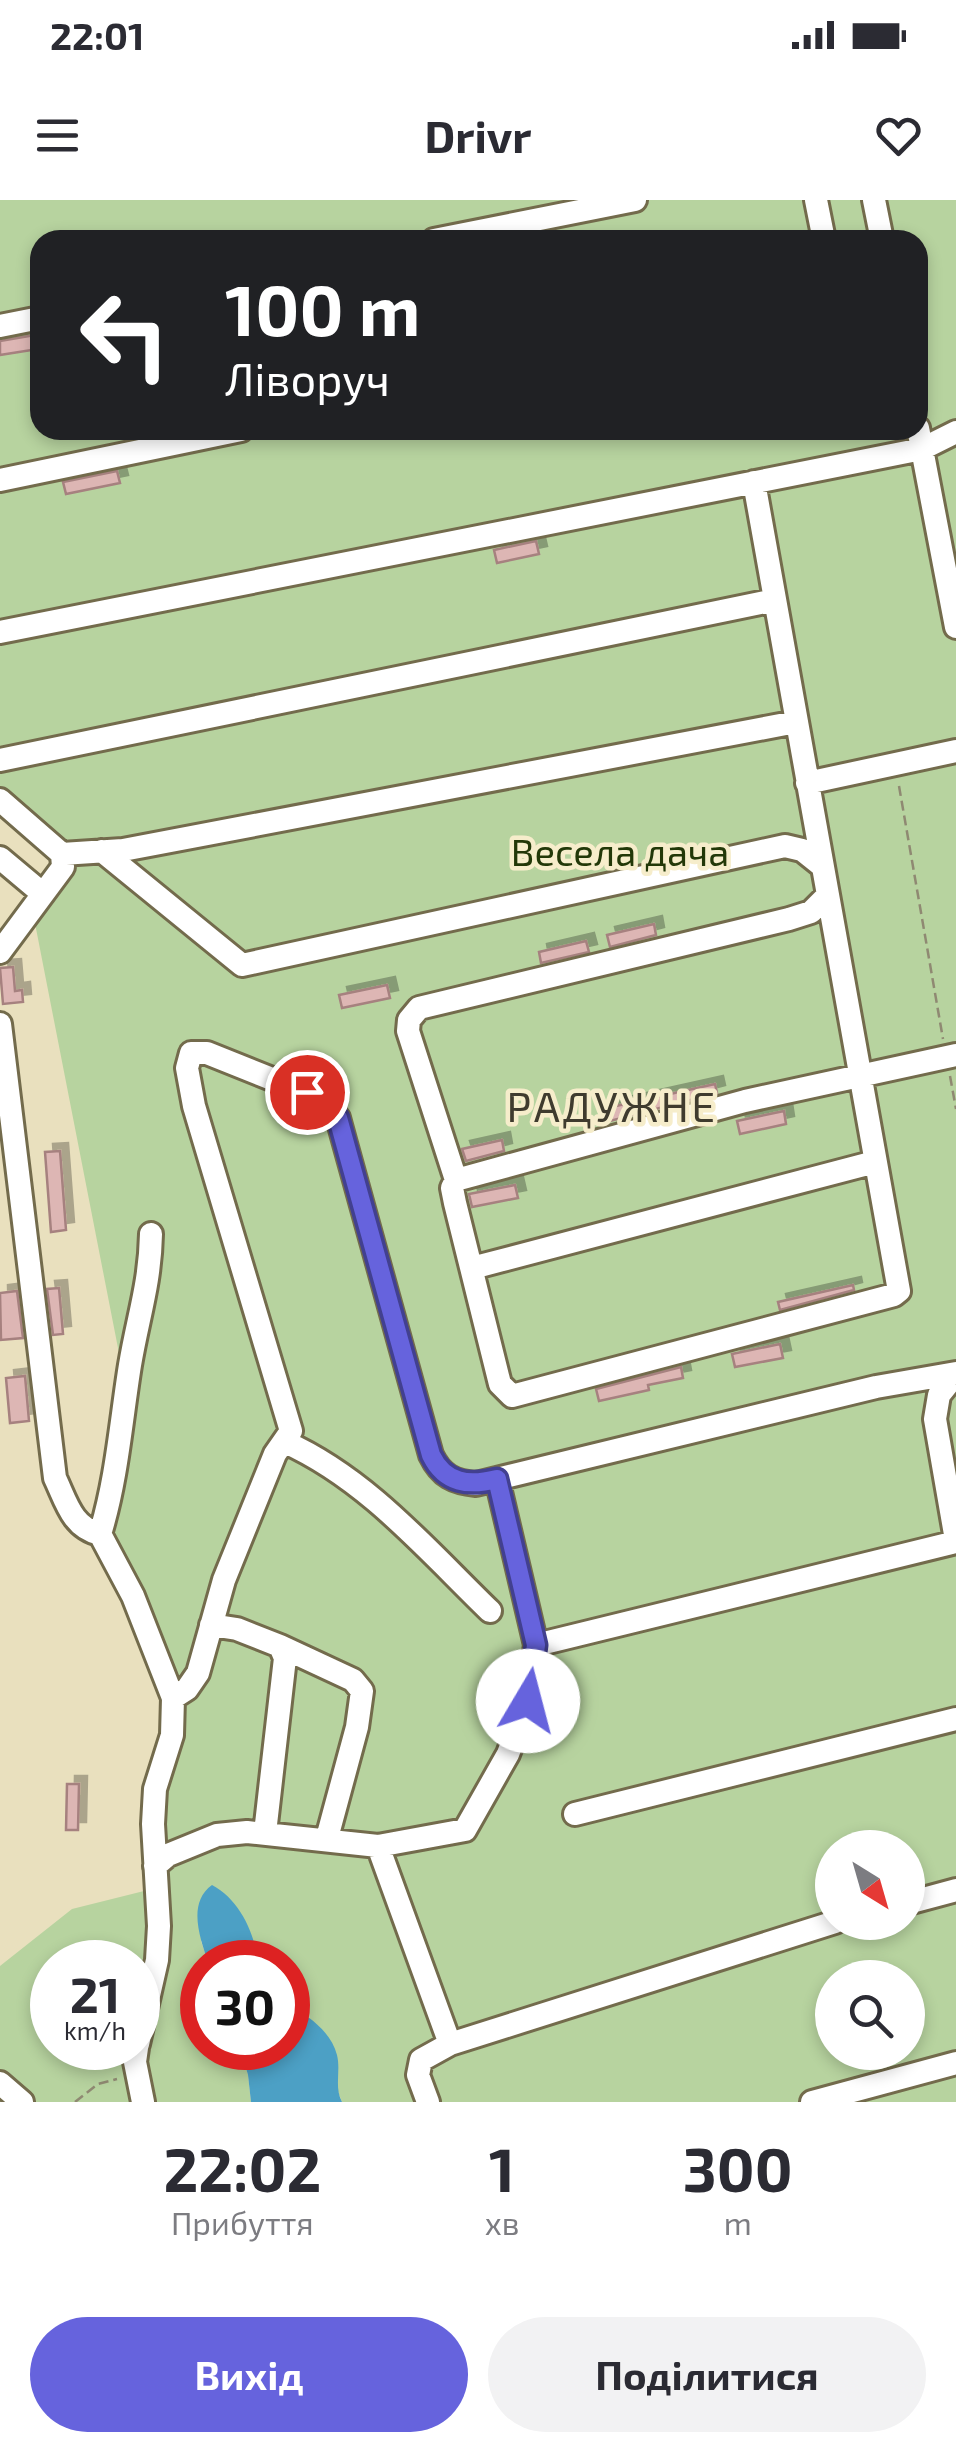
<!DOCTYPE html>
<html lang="uk">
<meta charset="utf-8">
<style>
:root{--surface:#fff;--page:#f2f2f3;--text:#2b2b33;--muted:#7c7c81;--accent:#6663dd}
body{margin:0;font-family:"Exo 2",sans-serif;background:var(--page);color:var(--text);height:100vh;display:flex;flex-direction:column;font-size:38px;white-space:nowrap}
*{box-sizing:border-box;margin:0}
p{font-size:32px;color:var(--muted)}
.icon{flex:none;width:55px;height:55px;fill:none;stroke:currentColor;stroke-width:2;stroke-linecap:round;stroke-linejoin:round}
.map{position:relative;height:1902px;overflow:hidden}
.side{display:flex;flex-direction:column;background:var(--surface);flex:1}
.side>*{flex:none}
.hud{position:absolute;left:30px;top:30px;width:898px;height:210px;border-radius:30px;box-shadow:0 5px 15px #0003;background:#202124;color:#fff;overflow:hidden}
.needle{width:65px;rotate:143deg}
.fabs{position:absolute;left:815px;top:1630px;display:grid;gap:20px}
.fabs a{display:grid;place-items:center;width:110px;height:110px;border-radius:50%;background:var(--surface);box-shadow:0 5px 15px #0003;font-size:50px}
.speed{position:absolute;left:30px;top:1740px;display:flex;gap:20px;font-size:50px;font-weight:700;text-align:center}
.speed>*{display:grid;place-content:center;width:130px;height:130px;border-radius:50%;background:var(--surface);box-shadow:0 5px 15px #0003;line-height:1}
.speed small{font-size:25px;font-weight:400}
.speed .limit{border:15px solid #d22;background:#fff;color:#111}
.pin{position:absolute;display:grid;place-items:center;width:85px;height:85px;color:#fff;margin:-42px;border:5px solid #fff;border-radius:50%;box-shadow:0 2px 10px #0007}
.me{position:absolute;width:110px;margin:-55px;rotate:8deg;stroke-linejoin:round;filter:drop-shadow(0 0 8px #0008)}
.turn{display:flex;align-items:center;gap:35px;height:210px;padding:0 30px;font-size:45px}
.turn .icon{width:130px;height:130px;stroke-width:2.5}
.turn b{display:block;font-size:70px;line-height:85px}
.eta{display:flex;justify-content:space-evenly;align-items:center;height:170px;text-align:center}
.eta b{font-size:60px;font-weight:700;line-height:70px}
.primary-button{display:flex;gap:20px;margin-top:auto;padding:20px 30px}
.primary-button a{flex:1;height:115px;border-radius:60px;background:var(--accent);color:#fff;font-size:40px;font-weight:700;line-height:115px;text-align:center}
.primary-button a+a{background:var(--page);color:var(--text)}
.status{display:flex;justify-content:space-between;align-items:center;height:70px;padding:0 50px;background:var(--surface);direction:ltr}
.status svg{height:28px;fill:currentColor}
header{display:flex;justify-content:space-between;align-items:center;height:130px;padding:0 30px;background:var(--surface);font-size:45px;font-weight:700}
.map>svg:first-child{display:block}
.green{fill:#b7d39f;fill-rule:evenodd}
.water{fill:#4ca0c5}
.building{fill:#ddb6b4;stroke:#a6817f;stroke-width:2.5;filter:url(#shadow)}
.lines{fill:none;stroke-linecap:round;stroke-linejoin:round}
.minor-casing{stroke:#736b4c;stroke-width:28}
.path{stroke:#8f8972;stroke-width:2.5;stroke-dasharray:10 5;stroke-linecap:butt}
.minor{stroke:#fff;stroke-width:22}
.route-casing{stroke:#424090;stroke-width:25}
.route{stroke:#6663dd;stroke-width:18}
.labels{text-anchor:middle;stroke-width:9;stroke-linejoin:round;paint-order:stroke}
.park-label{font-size:38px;fill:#223808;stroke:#f6edcb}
.quarter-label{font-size:42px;letter-spacing:2.5px;fill:#3f3b2e;stroke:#f6edcb}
</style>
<div class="status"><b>22:01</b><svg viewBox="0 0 49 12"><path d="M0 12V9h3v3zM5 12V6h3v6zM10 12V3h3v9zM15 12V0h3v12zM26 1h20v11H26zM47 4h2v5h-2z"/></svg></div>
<header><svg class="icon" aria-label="menu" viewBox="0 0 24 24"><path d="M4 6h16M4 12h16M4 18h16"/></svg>Drivr<svg class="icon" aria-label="heart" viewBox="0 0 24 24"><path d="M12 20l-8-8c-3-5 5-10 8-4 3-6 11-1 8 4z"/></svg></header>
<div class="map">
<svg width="956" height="1902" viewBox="0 0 956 1902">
<defs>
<filter id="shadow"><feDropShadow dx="8" dy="-8" stdDeviation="0" flood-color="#0004"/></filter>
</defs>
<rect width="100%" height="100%" fill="#e9e0be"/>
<path class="green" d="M 0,0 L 956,0 L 956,1902 L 342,1902 L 309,1817 L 288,1804 L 288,1762 L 258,1762 L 257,1751 L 201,1741 L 208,1762 L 202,1762 L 202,1848 L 240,1848 L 248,1875 L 251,1902 L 0,1902 L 0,1766 L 72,1709 L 156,1688 L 173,1513 L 100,1334 L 126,1189 L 32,708 L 63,667 L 0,600 ZM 40,40 L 918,40 L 918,230 L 40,230 ZM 832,1648 L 908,1648 L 908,1722 L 832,1722 ZM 52,1762 L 138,1762 L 138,1848 L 52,1848 ZM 832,1778 L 908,1778 L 908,1852 L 832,1852 Z"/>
<path class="water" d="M 212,1685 C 239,1699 255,1733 258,1762 L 208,1762 C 200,1738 187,1703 212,1685 Z
M 288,1804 C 307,1815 331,1831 337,1855 C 341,1871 334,1887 342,1902 L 251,1902 L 248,1875 L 240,1848 L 288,1848 Z"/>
<path class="building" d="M 35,135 L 38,149 L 0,155 L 0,141 Z
M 117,271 L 120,283 L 66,294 L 63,282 Z
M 536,341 L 539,354 L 497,363 L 494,350 Z
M 654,724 L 656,735 L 610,747 L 607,735 Z
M 586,741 L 589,752 L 541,763 L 539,752 Z
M 13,767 L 15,791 L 22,790 L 23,802 L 3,804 L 0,768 Z
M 387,785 L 390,798 L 342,808 L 339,795 Z
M 715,884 L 717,893 L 610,921 L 607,908 Z
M 784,911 L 786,924 L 740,934 L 737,921 Z
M 502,940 L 504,951 L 466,961 L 462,949 Z
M 60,951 L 66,1030 L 51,1032 L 45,952 Z
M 515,985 L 518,998 L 472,1007 L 469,994 Z
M 853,1085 L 854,1090 L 780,1110 L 778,1102 Z
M 59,1088 L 63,1134 L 53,1135 L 47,1089 Z
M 17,1091 L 23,1138 L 1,1140 L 0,1093 Z
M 780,1144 L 783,1158 L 735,1167 L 732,1154 Z
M 681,1167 L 683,1178 L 648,1185 L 649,1190 L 599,1201 L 596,1189 Z
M 25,1176 L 29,1221 L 10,1223 L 6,1178 Z
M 67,1584 L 79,1584 L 78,1630 L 66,1630 Z"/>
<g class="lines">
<g class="minor-casing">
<path id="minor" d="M 816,0 L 824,40
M 874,0 L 882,40
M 434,40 L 635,0
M 0,126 L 40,118
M 918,228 L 956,427
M 0,280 L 241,230
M 754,282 L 899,1091 L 894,1095 L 512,1196 L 500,1184 L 455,1003 L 452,988 L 456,980 L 745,901 L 956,855
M 0,432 L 922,249 L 956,232
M 0,560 L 775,400
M 807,583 L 956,551
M 0,600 L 62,654
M 102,651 L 242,765 L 785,646 L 802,650 L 822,666
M 62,654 L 123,650 L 796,522
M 0,658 L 43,694
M 0,752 L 63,667 L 62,654
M 0,824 L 55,1278 C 66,1301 72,1328 100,1334 L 133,1396 L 173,1498 L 172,1535 L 155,1589 L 153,1624 L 159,1726 L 157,1760 L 138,1844
M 456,980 L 408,831 L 409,820 L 419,808 L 789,719 L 811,712 L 827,696
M 472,1068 L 875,962
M 956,1174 L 939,1195 L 935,1219 L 956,1340
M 285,1242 C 367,1279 426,1349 490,1411
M 100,1334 C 117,1279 121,1221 130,1165 C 138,1117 150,1084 151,1034
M 211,1425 L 237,1429 L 280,1446 L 285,1458 L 265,1633
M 536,1445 L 956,1342
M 280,1446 L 353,1480 L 362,1491 L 357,1527 L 327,1638
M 173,1498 L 187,1489 L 198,1473 L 224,1380 L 275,1254 L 291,1231 L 194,906 L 187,868 L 191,853 L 207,853 L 322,899 L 338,918 L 344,940 L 431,1255 C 441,1276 454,1282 476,1284 L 876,1187 L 956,1173
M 575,1614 L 956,1519
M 378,1646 L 450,1844
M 155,1666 L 168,1655 L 217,1635 L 247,1632 L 378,1646 L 465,1630 L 508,1554 L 528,1501 L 536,1445 L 497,1279
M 908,1703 L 956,1690
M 137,1848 L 135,1862 L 143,1902
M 0,1883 L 22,1902
M 428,1902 L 418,1875 L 421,1860 L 450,1844 L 835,1722
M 812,1902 L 956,1863"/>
</g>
<path class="path" d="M 899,586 L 943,839
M 950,876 L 956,909
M 75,1902 L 98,1884 L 117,1879"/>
<use href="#minor" class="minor"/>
</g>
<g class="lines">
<g class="route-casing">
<path id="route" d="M 307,892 L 322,899 L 338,918 L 431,1255 C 445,1284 469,1286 497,1279 L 536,1445 L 528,1501"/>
</g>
<use href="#route" class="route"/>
</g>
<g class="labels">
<g class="park-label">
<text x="620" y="666">Весела дача</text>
</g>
<g class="quarter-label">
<text x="612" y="922">РАДУЖНЕ</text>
</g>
</g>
</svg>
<div class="fabs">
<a><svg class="needle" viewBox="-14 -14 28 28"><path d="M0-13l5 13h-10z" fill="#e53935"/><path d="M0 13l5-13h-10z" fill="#7c7c81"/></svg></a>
<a><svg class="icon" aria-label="search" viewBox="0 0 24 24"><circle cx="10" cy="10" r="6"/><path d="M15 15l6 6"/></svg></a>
</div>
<div class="speed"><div>21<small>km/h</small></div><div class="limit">30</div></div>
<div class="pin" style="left:307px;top:892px;background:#d93025"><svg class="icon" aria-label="arrive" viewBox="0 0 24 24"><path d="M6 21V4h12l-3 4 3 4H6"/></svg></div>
<svg class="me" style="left:528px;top:1501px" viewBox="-20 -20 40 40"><circle r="19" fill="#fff"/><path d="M0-13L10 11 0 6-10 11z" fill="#6663dd"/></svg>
<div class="hud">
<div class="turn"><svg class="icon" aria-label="left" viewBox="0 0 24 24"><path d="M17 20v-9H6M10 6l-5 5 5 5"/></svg><div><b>100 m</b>Ліворуч</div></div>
</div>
</div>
<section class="side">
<div class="eta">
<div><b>22:02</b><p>Прибуття</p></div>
<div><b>1</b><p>хв</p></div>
<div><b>300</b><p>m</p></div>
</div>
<div class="primary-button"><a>Вихід</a><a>Поділитися</a></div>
</section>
